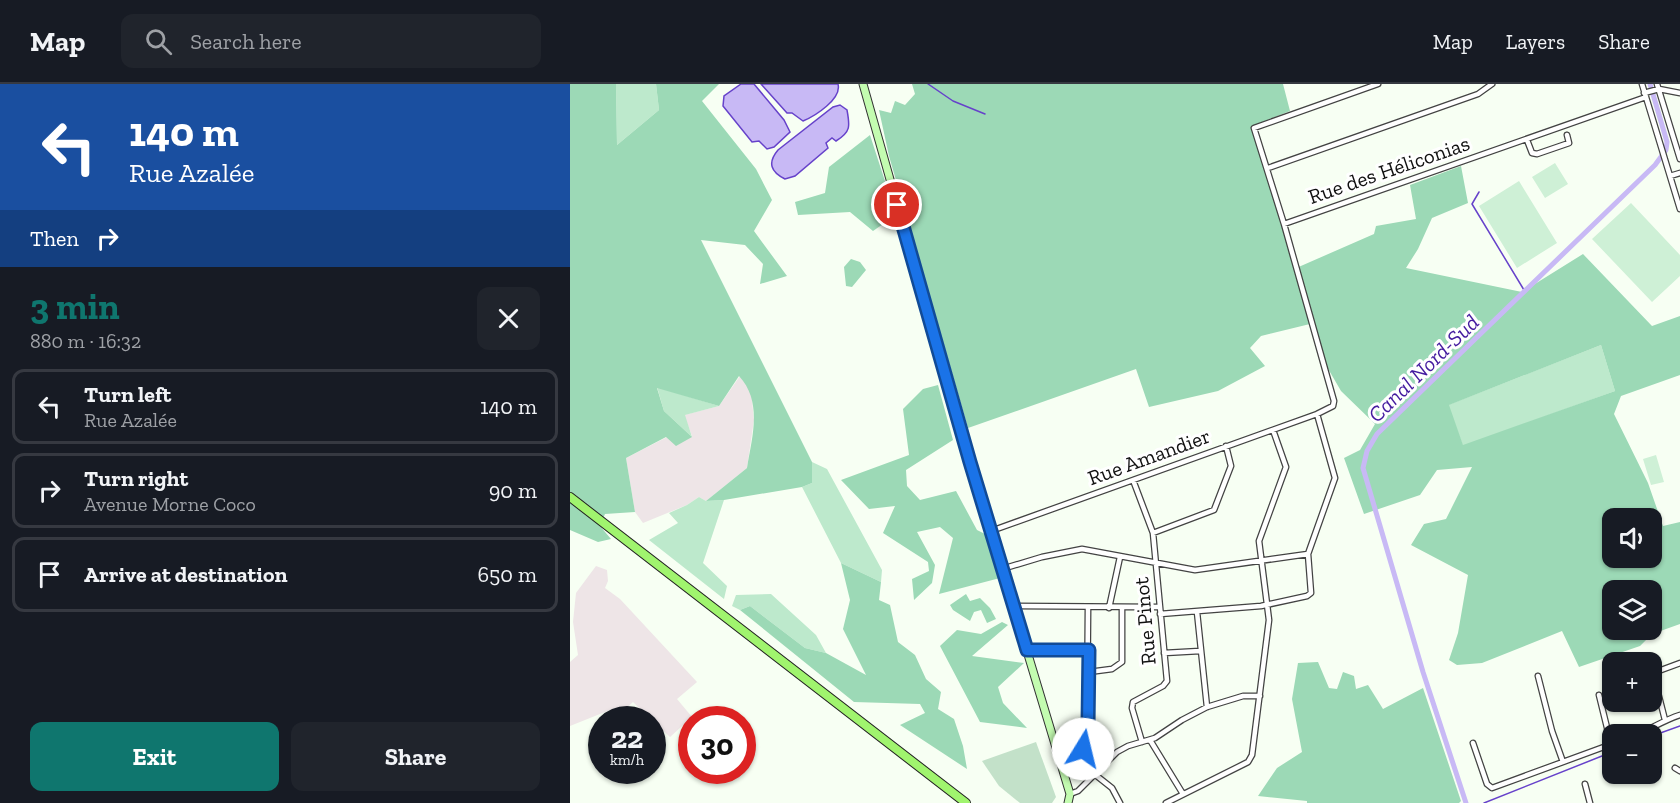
<!DOCTYPE html>
<meta charset="utf-8">
<style>
:root{--surface:#171b24;--page:#20242c;--text:#f1f3f6;--muted:#9ea1a6;--line:#363941;--accent:#0f766e}
body{margin:0;font-family:"Zilla Slab",serif;background:var(--page);color:var(--text);height:100vh;display:flex;flex-direction:column;font-size:22px;white-space:nowrap}
*{box-sizing:border-box;margin:0}
p{font-size:20px;color:var(--muted)}
.icon{flex:none;width:33px;height:33px;fill:none;stroke:currentColor;stroke-width:2;stroke-linecap:round;stroke-linejoin:round}
.map{position:relative;flex:1;overflow:hidden}
.details{display:flex;flex-direction:column;background:var(--surface);width:570px}
.details>*{flex:none}
.banner{background:#1a4fa0;color:#fff;overflow:hidden}
.fabs{position:absolute;left:1032px;top:424px;display:grid;gap:12px}
.fabs a{display:grid;place-items:center;width:60px;height:60px;border-radius:12px;background:var(--surface);box-shadow:0 2px 4px #0004;font-size:30px}
.speed{position:absolute;left:18px;top:622px;display:flex;gap:12px;font-size:30px;font-weight:700;text-align:center}
.speed>*{display:grid;place-content:center;width:78px;height:78px;border-radius:50%;background:var(--surface);box-shadow:0 2px 4px #0004;line-height:1}
.speed small{font-size:15px;font-weight:400}
.speed .limit{border:9px solid #d22;background:#fff;color:#111}
.pin{position:absolute;display:grid;place-items:center;width:51px;height:51px;color:#fff;margin:-26px;border:3px solid #fff;border-radius:50%;box-shadow:0 2px 6px #0007}
.me{position:absolute;width:66px;margin:-33px;rotate:9deg;stroke-linejoin:round;filter:drop-shadow(0 0 4px #0008)}
.turn{display:flex;align-items:center;gap:21px;height:126px;padding:0 30px;font-size:27px}
.turn .icon{width:78px;height:78px;stroke-width:2.5}
.turn b{display:block;font-size:42px;line-height:51px}
.then{display:flex;align-items:center;height:57px;padding:0 30px;background:#0003;gap:12px;font-size:22px}
.round{display:grid;place-items:center;flex:none;width:63px;height:63px;border-radius:12px;background:var(--page)}
.head{display:flex;align-items:center;justify-content:space-between;height:102px;padding:0 30px}
h1{font-size:36px;font-weight:700;line-height:45px;color:var(--accent)}
.button{display:flex;gap:12px;margin-top:auto;padding:12px 30px}
.button a{flex:1;height:69px;border-radius:12px;background:var(--accent);color:#fff;font-size:24px;font-weight:700;line-height:69px;text-align:center}
.button a+a{background:var(--page);color:var(--text)}
ul{padding:0;list-style:none}
li{display:flex;align-items:center;gap:18px;height:75px;margin:0 12px 9px;padding:0 18px;border:3px solid var(--line);border-radius:12px}
li div{flex:1}
li b{display:block;font-size:22px}
li em{font-style:normal}
header{display:flex;align-items:center;gap:36px;box-sizing:border-box;height:84px;padding:0 30px;background:var(--surface);border-bottom:2px solid var(--line)}
header strong{font-size:28px}
nav{display:flex;gap:33px;margin-inline-start:auto;font-size:21px}
.search{width:420px;height:54px;background:var(--page);display:flex;align-items:center;gap:15px;box-sizing:border-box;padding:0 21px;border-radius:12px;color:var(--muted);font-size:22px}
main{display:flex;flex:1;min-height:0}
.map>svg:first-child{display:block}
.industrial{fill:#eee5e7}
.green{fill:#bde9cc}
.forest{fill:#9cd9b6;fill-rule:evenodd}
.cemetery{fill:#c3e1c9}
.pitch{fill:#cef0d6}
.water{fill:#c8b9f5;stroke:#6642ca;stroke-width:1.5}
.lines{fill:none;stroke-linecap:round;stroke-linejoin:round}
.stream{stroke:#6642ca;stroke-width:1.5}
.canal{stroke:#c8b9f5;stroke-width:5}
.street-casing{stroke:#434343;stroke-width:7}
.secondary-casing{stroke:#323232;stroke-width:9}
.primary-casing{stroke:#212121;stroke-width:10}
.street{stroke:#fff;stroke-width:4.5}
.secondary{stroke:#c3fcb0;stroke-width:7}
.primary{stroke:#a0f46e;stroke-width:8}
.route-casing{stroke:#114b97;stroke-width:15}
.route{stroke:#1a73e8;stroke-width:10}
.labels{text-anchor:middle;stroke-width:6;stroke-linejoin:round;paint-order:stroke}
.street-label{font-size:21px;fill:#101010;stroke:#fff}
.water-label{font-size:22px;font-style:italic;fill:#441b9f;stroke:#fff}
</style>
<header>
<strong>Map</strong>
<div class="search"><svg class="icon" aria-label="search" viewBox="0 0 24 24"><circle cx="10" cy="10" r="6"/><path d="M15 15l6 6"/></svg>Search here</div>
<nav><a>Map</a><a>Layers</a><a>Share</a></nav>
</header>
<main>
<section class="details">
<div class="banner">
<div class="turn"><svg class="icon" aria-label="left" viewBox="0 0 24 24"><path d="M17 20v-9H6M10 6l-5 5 5 5"/></svg><div><b>140 m</b>Rue Azalée</div></div>
<div class="then">Then<svg class="icon" aria-label="right" viewBox="0 0 24 24"><path d="M7 20v-9h11M14 6l5 5-5 5"/></svg></div>
</div>
<div class="head"><div><h1>3 min</h1><p>880 m · 16:32</p></div><a class="round"><svg class="icon" aria-label="close" viewBox="0 0 24 24"><path d="M6 6l12 12M18 6L6 18"/></svg></a></div>
<ul>
<li><svg class="icon" aria-label="left" viewBox="0 0 24 24"><path d="M17 20v-9H6M10 6l-5 5 5 5"/></svg><div><b>Turn left</b><p>Rue Azalée</p></div><em>140 m</em></li>
<li><svg class="icon" aria-label="right" viewBox="0 0 24 24"><path d="M7 20v-9h11M14 6l5 5-5 5"/></svg><div><b>Turn right</b><p>Avenue Morne Coco</p></div><em>90 m</em></li>
<li><svg class="icon" aria-label="arrive" viewBox="0 0 24 24"><path d="M6 21V4h12l-3 4 3 4H6"/></svg><div><b>Arrive at destination</b></div><em>650 m</em></li>
</ul>
<div class="button"><a>Exit</a><a>Share</a></div>
</section>
<div class="map">
<svg width="1110" height="719" viewBox="0 0 1110 719">
<rect width="100%" height="100%" fill="#f7fff3"/>
<path class="industrial" d="M 170,292 L 181,306 L 184,336 L 177,384 L 136,417 L 129,413 L 117,421 L 73,439 L 65,428 L 56,374 L 97,353 L 122,352 L 114,331 L 149,322 Z
M 26,482 L 37,486 L 38,497 L 35,504 L 50,515 L 127,598 L 107,615 L 122,633 L 100,653 L 63,618 L 51,629 L 45,624 L 0,642 L 0,578 L 8,571 L 3,538 L 6,509 Z"/>
<path class="green" d="M 46,0 L 86,0 L 89,26 L 47,61 Z
M 1031,261 L 1045,307 L 893,362 L 878,321 Z
M 87,303 L 149,322 L 115,331 L 122,353 L 94,327 Z
M 242,378 L 257,385 L 312,486 L 311,498 L 271,479 L 232,403 L 242,399 Z
M 129,413 L 136,417 L 154,416 L 133,479 L 157,502 L 154,515 L 79,456 L 108,439 L 99,429 L 117,421 Z
M 201,510 L 246,551 L 256,569 L 235,564 L 180,522 L 170,526 L 162,522 L 166,511 Z"/>
<path class="forest" d="M 0,0 L 46,0 L 47,61 L 89,26 L 86,0 L 149,0 L 132,17 L 186,85 L 202,116 L 184,147 L 217,192 L 190,200 L 193,180 L 175,161 L 131,156 L 242,378 L 242,399 L 232,403 L 154,416 L 136,417 L 177,384 C 182,353 193,318 169,292 L 149,322 L 87,304 L 94,327 L 122,353 L 106,362 L 96,353 L 56,374 L 65,428 L 35,430 L 30,442 L 41,455 L 28,458 L 0,446 Z
M 342,0 L 713,0 L 720,27 L 683,42 L 724,185 L 804,150 L 806,142 L 846,135 L 840,101 L 891,82 L 898,119 L 862,134 L 848,165 L 836,184 L 952,208 L 1013,170 L 1082,242 L 1110,232 L 1110,291 L 1051,312 L 1044,330 L 1078,399 L 1093,442 L 1110,438 L 1110,540 L 1082,550 L 1070,562 L 1009,583 L 992,547 L 912,579 L 887,581 L 879,576 L 888,549 L 898,491 L 841,461 L 854,440 L 876,435 L 902,383 L 867,386 L 850,411 L 794,430 L 774,374 L 790,366 L 805,340 L 771,307 L 753,276 L 740,240 L 691,252 L 680,264 L 695,282 L 648,307 L 579,323 L 566,285 L 398,344 L 319,72 L 309,26 L 321,29 L 325,17 L 335,21 L 345,10 ZM 1031,261 L 1045,307 L 893,361 L 879,321 ZM 1042,435 L 1082,435 L 1082,474 L 1042,474 ZM 1042,507 L 1082,507 L 1082,546 L 1042,546 Z
M 300,51 L 326,131 L 303,147 L 280,128 L 228,131 L 225,118 L 255,109 L 259,83 Z
M 281,175 L 290,178 L 296,186 L 282,203 L 276,202 L 274,183 Z
M 368,301 L 383,356 L 336,386 L 337,402 L 350,416 L 386,407 L 407,446 L 417,451 L 430,494 L 369,510 L 383,454 L 370,443 L 347,448 L 365,481 L 362,499 L 344,516 L 342,495 L 359,487 L 358,478 L 313,449 L 325,422 L 299,425 L 271,396 L 339,371 L 333,325 L 353,305 Z
M 271,479 L 311,498 L 309,516 L 320,521 L 328,558 L 345,571 L 356,595 L 371,608 L 368,625 L 384,635 L 393,662 L 397,685 L 330,641 L 355,629 L 350,620 L 284,618 L 170,526 L 180,522 L 235,564 L 256,569 L 296,591 L 273,545 L 280,516 Z
M 396,510 L 400,517 L 410,514 L 420,524 L 426,535 L 417,539 L 411,526 L 404,528 L 400,537 L 383,526 L 380,521 Z
M 432,538 L 438,541 L 402,572 L 454,579 L 428,603 L 433,619 L 457,644 L 410,638 L 370,562 L 387,546 L 411,550 Z
M 748,578 L 759,604 L 767,605 L 773,588 L 784,592 L 786,605 L 798,601 L 813,625 L 853,604 L 891,717 L 889,719 L 737,719 L 737,717 L 688,712 L 707,684 L 732,668 L 722,615 L 728,579 Z"/>
<path class="cemetery" d="M 466,658 L 486,713 L 482,719 L 450,719 L 429,702 L 412,677 Z"/>
<path class="pitch" d="M 985,79 L 998,100 L 975,114 L 962,93 Z
M 949,97 L 987,159 L 947,184 L 909,122 Z
M 1061,119 L 1110,171 L 1110,192 L 1082,218 L 1022,155 Z
M 1086,371 L 1094,398 L 1081,401 L 1073,375 Z"/>
<path class="water" d="M 171,0 L 184,0 L 214,36 L 220,48 L 204,63 L 197,65 L 189,57 L 182,58 L 153,22 L 154,12 Z
M 191,0 L 268,0 C 272,15 245,32 233,37 L 222,29 L 217,29 Z
M 270,21 L 277,26 C 280,42 281,48 266,57 L 262,54 L 256,59 L 258,64 L 225,92 L 215,95 C 201,88 197,79 208,66 L 263,23 Z"/>
<g class="lines">
<path class="stream" d="M 358,0 L 383,17 L 415,30
M 909,108 L 902,120 L 954,206
M 1082,652 L 1110,642
M 914,719 L 1042,668"/>
<path class="canal" d="M 896,719 L 853,588 L 793,384 L 797,367 L 807,350 L 1085,81 L 1096,66 L 1097,58 L 1080,0"/>
<g class="street-casing">
<path id="street" d="M 1072,0 L 1110,125
M 1087,0 L 1110,75
M 1074,9 L 1089,5 L 1110,9
M 957,56 L 962,69 L 967,70 L 999,59 L 997,51
M 698,84 L 908,10 L 922,0
M 1100,92 L 1110,89
M 714,140 L 1076,13
M 563,396 L 583,449 L 597,597 L 593,602 L 563,618 L 562,624 L 572,658
M 421,447 L 747,330 L 763,322 L 764,317 L 714,140 L 684,44 L 808,0
M 583,449 L 644,426 L 661,382 L 656,362
M 432,485 L 472,473 L 512,465 L 625,486 L 738,470
M 444,522 L 590,523
M 518,524 L 517,640 L 513,676 L 518,685 L 542,704 L 550,719
M 539,524 L 550,473
M 627,528 L 637,623
M 590,530 L 691,522 L 737,512 L 741,509 L 738,470 L 765,394 L 747,330
M 457,566 L 519,566
M 594,569 L 630,567
M 519,588 L 542,585 L 552,578 L 552,524
M 968,592 L 982,647 L 993,678
M 1029,611 L 1041,660
M 1095,636 L 1083,589 L 1110,579
M 1066,651 C 1081,645 1094,636 1110,631
M 580,656 L 613,710
M 903,659 L 917,700 L 922,704 L 1042,660
M 1105,684 L 1110,687
M 1015,700 L 1020,719
M 500,710 L 508,707 L 547,668 L 558,662 L 585,654 L 612,636 L 637,623 L 673,612 L 690,612
M 596,719 L 678,678 L 682,671 L 699,536 L 689,457 L 716,383 L 703,346"/>
</g>
<g class="secondary-casing">
<path id="secondary" d="M 293,0 L 400,378 L 500,710 L 498,719"/>
</g>
<g class="primary-casing">
<path id="primary" d="M 0,413 L 396,719"/>
</g>
<use href="#street" class="street"/>
<use href="#secondary" class="secondary"/>
<use href="#primary" class="primary"/>
</g>
<g class="lines">
<g class="route-casing">
<path id="route" d="M 327,121 L 400,378 L 457,566 L 519,566 L 518,640 L 513,665"/>
</g>
<use href="#route" class="route"/>
</g>
<g class="labels">
<g class="street-label">
<text transform="translate(819 86) rotate(-19)" y="7">Rue des Héliconias</text>
<text transform="translate(579 373) rotate(-20)" y="7">Rue Amandier</text>
<text transform="translate(575 537) rotate(-95)" y="7">Rue Pinot</text>
</g>
<g class="water-label">
<text transform="translate(853 284) rotate(-44)" y="8">Canal Nord-Sud</text>
</g>
</g>
</svg>
<div class="fabs">
<a><svg class="icon" aria-label="sound" viewBox="0 0 24 24"><path d="M4 9h4l5-4v14l-5-4H4zM17 9q2 3 0 6"/></svg></a>
<a><svg class="icon" aria-label="layers" viewBox="0 0 24 24"><path d="M12 4l9 5-9 5-9-5zM3 14l9 5 9-5"/></svg></a>
<a>+</a>
<a>−</a>
</div>
<div class="speed"><div>22<small>km/h</small></div><div class="limit">30</div></div>
<div class="pin" style="left:327px;top:121px;background:#d93025"><svg class="icon" aria-label="arrive" viewBox="0 0 24 24"><path d="M6 21V4h12l-3 4 3 4H6"/></svg></div>
<svg class="me" style="left:513px;top:665px" viewBox="-20 -20 40 40"><circle r="19" fill="#fff"/><path d="M0-13L10 11 0 6-10 11z" fill="#1a73e8"/></svg>
</div>
</main>
